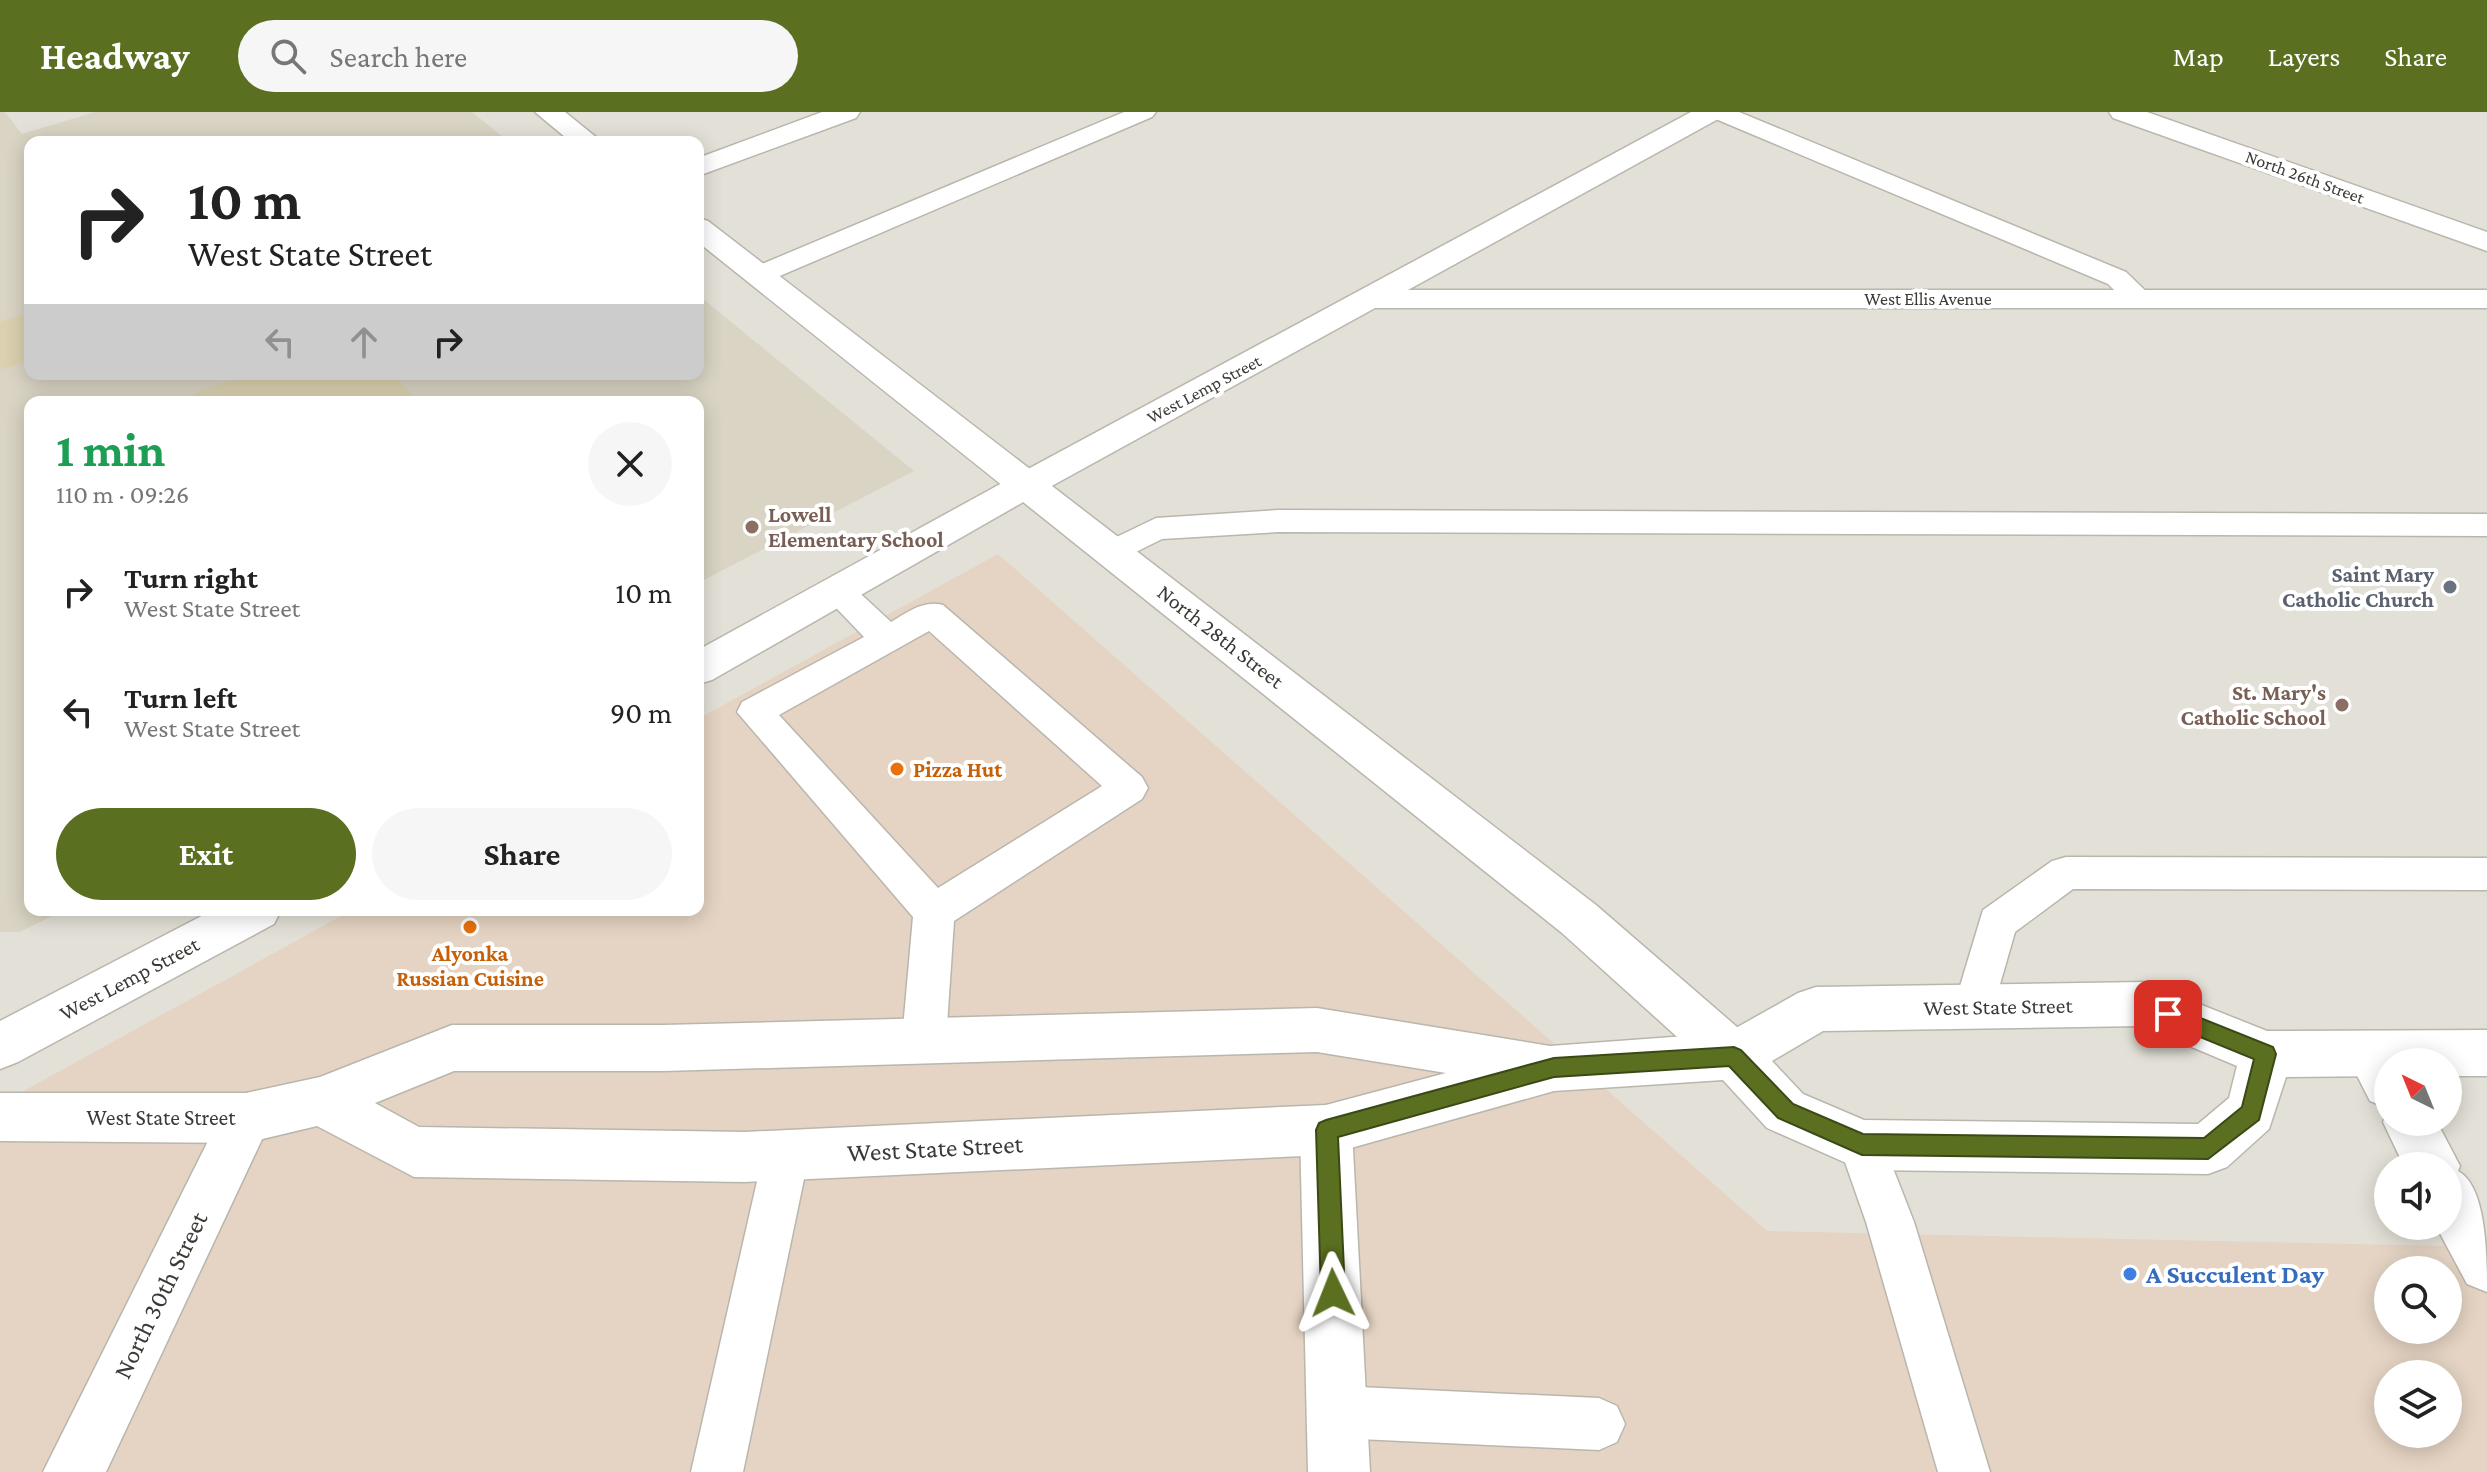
<!DOCTYPE html>
<meta charset="utf-8">
<style>
:root{--surface:#fff;--page:#f6f6f6;--text:#222;--muted:#767676;--accent:#5a7020}
body{margin:0;font-family:"Crimson Pro",serif;background:var(--page);color:var(--text);height:100vh;display:flex;flex-direction:column;font-size:30px;white-space:nowrap}
*{box-sizing:border-box;margin:0}
p{font-size:26px;color:var(--muted)}
.icon{flex:none;width:44px;height:44px;fill:none;stroke:currentColor;stroke-width:2;stroke-linecap:round;stroke-linejoin:round}
.map{position:relative;flex:1;overflow:hidden}
.panel{position:absolute;left:24px;top:284px;width:680px;height:520px;display:flex;flex-direction:column;background:var(--surface);border-radius:16px;box-shadow:0 4px 20px #0003}
.panel>*{flex:none}
.hud{position:absolute;left:24px;top:24px;width:680px;height:244px;border-radius:16px;box-shadow:0 4px 20px #0003;background:#fff;color:var(--text);overflow:hidden}
.needle{width:52px;rotate:317deg}
.buttons{position:absolute;left:2374px;top:936px;display:grid;gap:16px}
.buttons a{display:grid;place-items:center;width:88px;height:88px;border-radius:50%;background:var(--surface);box-shadow:0 4px 20px #0003;font-size:40px}
.pin{position:absolute;display:grid;place-items:center;width:68px;height:68px;color:#fff;margin:-34px;border-radius:16px;box-shadow:0 4px 12px #0006}
.me{position:absolute;width:88px;margin:-44px;rotate:358deg;stroke-linejoin:round;filter:drop-shadow(0 0 6px #0008)}
.turn{display:flex;align-items:center;gap:28px;height:168px;padding:0 32px;font-size:36px}
.turn .icon{width:104px;height:104px;stroke-width:2.5}
.turn b{display:block;font-size:56px;line-height:68px}
.lanes{display:flex;align-items:center;height:76px;padding:0 32px;background:#0003;justify-content:center;gap:40px;direction:ltr}
.lanes .off{opacity:.35}
.round{display:grid;place-items:center;flex:none;width:84px;height:84px;border-radius:42px;background:var(--page)}
.headline{display:flex;align-items:center;justify-content:space-between;height:136px;padding:0 32px}
h1{font-size:48px;font-weight:700;line-height:60px;color:#1e9e55}
.primary-button{display:flex;gap:16px;margin-top:auto;padding:16px 32px}
.primary-button a{flex:1;height:92px;border-radius:48px;background:var(--accent);color:#fff;font-size:32px;font-weight:700;line-height:92px;text-align:center}
.primary-button a+a{background:var(--page);color:var(--text)}
ul{padding:0;list-style:none}
li{display:flex;align-items:center;gap:24px;height:120px;padding:0 32px}
li div{flex:1}
li b{display:block;font-size:30px}
li em{font-style:normal}
header{display:flex;align-items:center;gap:48px;box-sizing:border-box;height:112px;padding:0 40px;background:var(--accent);color:#fff}
header strong{font-size:38px}
nav{display:flex;gap:44px;margin-inline-start:auto;font-size:28px}
.search{width:560px;height:72px;background:var(--page);display:flex;align-items:center;gap:20px;box-sizing:border-box;padding:0 28px;border-radius:44px;color:var(--muted);font-size:30px}
.map>svg:first-child{display:block}
.commercial{fill:#e5d4c3;fill-rule:evenodd}
.built{fill:#d9d4c3}
.green{fill:#dbd1b0}
.lines{fill:none;stroke-linecap:round;stroke-linejoin:round}
.service-casing{stroke:#b9b6ad;stroke-width:3}
.minor-casing{stroke:#b9b6ad;stroke-width:3}
.tertiary-casing{stroke:#b9b6ad;stroke-width:3}
.secondary-casing{stroke:#b9b6ad;stroke-width:3}
.service{fill:#fff;fill-rule:evenodd}
.minor{fill:#fff;fill-rule:evenodd}
.tertiary{fill:#fff;fill-rule:evenodd}
.secondary{fill:#fff;fill-rule:evenodd}
.route{fill:#5a7020;stroke:#3a4915;stroke-width:2}
.education-dot{fill:#8d6e63;stroke:#fff;stroke-width:3}
.worship-dot{fill:#6b7280;stroke:#fff;stroke-width:3}
.food-dot{fill:#e8710a;stroke:#fff;stroke-width:3}
.shop-dot{fill:#3f7fe0;stroke:#fff;stroke-width:3}
.labels{text-anchor:middle;stroke-width:8;stroke-linejoin:round;paint-order:stroke}
.far-street-label{font-size:18px;fill:#3b3a36;stroke:#fff}
.education-label{font-size:22px;font-weight:bold;fill:#785e54;stroke:#fff;text-anchor:start}
.worship-label{font-size:22px;font-weight:bold;fill:#5b616d;stroke:#fff;text-anchor:end}
.street-label{font-size:22px;fill:#3b3a36;stroke:#fff}
.food-label{font-size:22px;font-weight:bold;fill:#c56008;stroke:#fff;text-anchor:start}
.near-street-label{font-size:26px;fill:#3b3a36;stroke:#fff}
.near-shop-label{font-size:26px;font-weight:bold;fill:#366cbe;stroke:#fff;text-anchor:start}
</style>
<header>
<strong>Headway</strong>
<div class="search"><svg class="icon" aria-label="search" viewBox="0 0 24 24"><circle cx="10" cy="10" r="6"/><path d="M15 15l6 6"/></svg>Search here</div>
<nav><a>Map</a><a>Layers</a><a>Share</a></nav>
</header>
<div class="map">
<svg width="2487" height="1360" viewBox="0 0 2487 1360">
<rect width="100%" height="100%" fill="#e3e1d7"/>
<path class="commercial" d="M 998,442 L 1767,1119 L 2487,1135 L 2487,1360 L 0,1360 L 0,992 L 352,798 L 698,798 L 698,607 ZM 2388,1158 L 2448,1158 L 2448,1218 L 2388,1218 ZM 2388,1262 L 2448,1262 L 2448,1322 L 2388,1322 Z"/>
<path class="built" d="M 0,0 L 5,0 L 22,22 L 95,0 L 472,0 L 509,30 L 30,30 L 30,262 L 698,262 L 698,183 L 914,359 L 698,471 L 698,290 L 30,290 L 30,798 L 64,798 L 20,820 L 0,820 Z"/>
<path class="green" d="M 30,200 L 30,248 L 0,258 L 0,210 Z
M 246,262 L 393,262 L 412,283 L 396,290 L 198,290 L 193,282 Z"/>
<g class="lines">
<g class="service-casing">
<path id="service" d="M 1124,0 L 1156,0 L 1152,5 L 768,169 L 750,169 L 746,163 L 750,157 Z
M 1707,0 L 1739,0 L 2126,160 L 2154,187 L 2150,193 C 2130,198 2121,184 2108,172 L 1711,5 Z
M 1279,398 L 2487,402 L 2487,424 L 1279,420 L 1162,427 L 1114,451 L 1102,448 L 1098,440 L 1102,432 L 1156,406 Z
M 837,467 L 849,471 L 891,510 C 908,500 923,488 943,493 L 1142,665 L 1148,676 L 1142,687 L 954,809 L 946,928 L 939,942 L 924,948 L 909,942 L 902,928 L 913,805 L 737,600 L 742,590 L 864,525 L 820,479 L 825,471 ZM 929,519 L 1102,674 L 938,776 L 779,603 Z
M 2066,745 L 2487,746 L 2487,778 L 2073,777 L 2015,820 L 1990,907 L 1975,913 L 1960,907 L 1954,894 L 1983,798 L 2052,749 Z
M 1862,1011 L 1878,1018 L 1914,1110 L 1990,1360 L 1938,1360 L 1866,1110 L 1839,1033 L 1846,1018 Z
M 786,1021 L 802,1027 L 809,1043 L 743,1360 L 691,1360 L 763,1043 L 770,1027 Z
M 1337,1274 L 1599,1286 L 1617,1294 L 1625,1312 L 1617,1330 L 1599,1338 L 1337,1326 L 1319,1318 L 1311,1300 L 1319,1282 Z"/>
</g>
<g class="minor-casing">
<path id="minor" d="M 822,0 L 860,0 L 856,6 L 698,64 L 698,46 Z
M 1691,0 L 1724,0 L 1720,6 L 1408,178 L 2487,178 L 2487,196 L 1375,196 L 1039,381 L 712,568 L 698,572 L 698,538 L 1013,365 Z
M 2109,0 L 2147,0 L 2487,120 L 2487,139 L 2113,6 Z
M 213,798 L 281,798 L 274,812 L 18,950 L 0,957 L 0,909 Z
M 2371,919 L 2389,926 L 2403,950 L 2388,950 L 2388,996 L 2370,989 L 2346,942 L 2353,926 Z
M 246,981 L 264,989 L 272,1006 L 106,1360 L 43,1360 L 228,989 Z
M 1326,993 L 1345,1000 L 1352,1018 L 1370,1360 L 1308,1360 L 1300,1018 L 1307,1000 Z
M 2388,998 L 2388,1010 L 2437,1010 L 2460,1054 L 2458,1059 C 2487,1074 2487,1146 2487,1180 L 2467,1172 L 2436,1114 L 2448,1114 L 2448,1054 L 2404,1054 L 2383,1010 Z"/>
</g>
<g class="tertiary-casing">
<path id="tertiary" d="M 535,0 L 565,0 L 602,30 L 571,30 Z
M 698,106 L 708,109 L 1596,793 L 1752,928 L 1759,944 L 1752,960 L 1734,967 L 1716,960 L 1562,821 L 698,130 Z"/>
</g>
<g class="secondary-casing">
<path id="secondary" d="M 2144,870 L 2267,919 L 2487,918 L 2487,964 L 2448,964 L 2448,950 L 2388,950 L 2388,964 L 2286,965 L 2269,1017 L 2227,1055 L 2208,1062 L 1862,1058 L 1767,1016 L 1723,968 L 1554,979 L 1326,1043 L 745,1070 L 414,1065 L 317,1014 L 246,1031 L 0,1029 L 0,981 L 246,981 L 320,965 L 452,913 L 664,913 L 1317,896 L 1550,934 L 1727,921 L 1798,881 L 1816,875 ZM 2142,914 L 2237,954 L 2229,986 L 2198,1012 L 1864,1008 L 1803,982 L 1772,949 L 1823,919 ZM 1317,940 L 1446,961 L 1326,993 L 745,1020 L 419,1015 L 375,991 L 454,959 L 664,959 Z"/>
</g>
<use href="#service" class="service"/>
<use href="#minor" class="minor"/>
<use href="#tertiary" class="tertiary"/>
<use href="#secondary" class="secondary"/>
</g>
<path class="route" d="M 2168,893 L 2273,935 L 2276,942 L 2259,1008 L 2208,1047 L 1862,1043 L 1778,1006 L 1729,954 L 1554,965 L 1338,1025 L 1345,1181 L 1341,1189 L 1333,1193 L 1325,1189 L 1321,1181 L 1316,1018 L 1319,1011 L 1326,1008 L 1554,946 L 1734,935 L 1741,938 L 1793,992 L 1863,1022 L 2204,1026 L 2242,995 L 2254,947 L 2161,909 L 2158,902 L 2161,896 Z"/>
<g class="education-dot">
<circle cx="752" cy="415" r="8"/>
<circle cx="2342" cy="593" r="8"/>
</g>
<circle class="worship-dot" cx="2450" cy="475" r="8"/>
<g class="food-dot">
<circle cx="897" cy="657" r="8"/>
<circle cx="470" cy="815" r="8"/>
</g>
<circle class="shop-dot" cx="2130" cy="1162" r="8"/>
<g class="labels">
<g class="far-street-label">
<text transform="translate(2305 65) rotate(20)" y="6">North 26th Street</text>
<text x="1928" y="193">West Ellis Avenue</text>
<text transform="translate(1204 277) rotate(-28)" y="6">West Lemp Street</text>
</g>
<g class="education-label">
<text x="768" y="410">Lowell<tspan x="768" dy="25">Elementary School</tspan></text>
<text x="2326" y="588" text-anchor="end">St. Mary's<tspan x="2326" dy="25">Catholic School</tspan></text>
</g>
<g class="worship-label">
<text x="2434" y="470">Saint Mary<tspan x="2434" dy="25">Catholic Church</tspan></text>
</g>
<g class="street-label">
<text transform="translate(1221 524) rotate(38)" y="8">North 28th Street</text>
<text transform="translate(129 866) rotate(-28)" y="8">West Lemp Street</text>
<text transform="translate(1998 894) rotate(-1)" y="8">West State Street</text>
<text x="161" y="1013">West State Street</text>
</g>
<g class="food-label">
<text x="913" y="665">Pizza Hut</text>
<text x="470" y="849" text-anchor="middle">Alyonka<tspan x="470" dy="25">Russian Cuisine</tspan></text>
</g>
<g class="near-street-label">
<text transform="translate(935 1036) rotate(-3)" y="9">West State Street</text>
<text transform="translate(160 1183) rotate(-64)" y="9">North 30th Street</text>
</g>
<g class="near-shop-label">
<text x="2146" y="1171">A Succulent Day</text>
</g>
</g>
</svg>
<div class="buttons">
<a><svg class="needle" viewBox="-14 -14 28 28"><path d="M0-13l5 13h-10z" fill="#e53935"/><path d="M0 13l5-13h-10z" fill="#767676"/></svg></a>
<a><svg class="icon" aria-label="sound" viewBox="0 0 24 24"><path d="M4 9h4l5-4v14l-5-4H4zM17 9q2 3 0 6"/></svg></a>
<a><svg class="icon" aria-label="search" viewBox="0 0 24 24"><circle cx="10" cy="10" r="6"/><path d="M15 15l6 6"/></svg></a>
<a><svg class="icon" aria-label="layers" viewBox="0 0 24 24"><path d="M12 4l9 5-9 5-9-5zM3 14l9 5 9-5"/></svg></a>
</div>
<div class="pin" style="left:2168px;top:902px;background:#d93025"><svg class="icon" aria-label="arrive" viewBox="0 0 24 24"><path d="M6 21V4h12l-3 4 3 4H6"/></svg></div>
<svg class="me" style="left:1333px;top:1181px" viewBox="-20 -20 40 40"><path d="M0-17L14 15 0 8-14 15z" fill="#5a7020" stroke="#fff" stroke-width="4"/></svg>
<div class="hud">
<div class="turn"><svg class="icon" aria-label="right" viewBox="0 0 24 24"><path d="M7 20v-9h11M14 6l5 5-5 5"/></svg><div><b>10 m</b>West State Street</div></div>
<div class="lanes"><svg class="icon off" aria-label="left" viewBox="0 0 24 24"><path d="M17 20v-9H6M10 6l-5 5 5 5"/></svg><svg class="icon off" aria-label="ahead" viewBox="0 0 24 24"><path d="M12 20V5M6 11l6-6 6 6"/></svg><svg class="icon" aria-label="right" viewBox="0 0 24 24"><path d="M7 20v-9h11M14 6l5 5-5 5"/></svg></div>
</div>
<section class="panel">
<div class="headline"><div><h1>1 min</h1><p>110 m · 09:26</p></div><a class="round"><svg class="icon" aria-label="close" viewBox="0 0 24 24"><path d="M6 6l12 12M18 6L6 18"/></svg></a></div>
<ul>
<li><svg class="icon" aria-label="right" viewBox="0 0 24 24"><path d="M7 20v-9h11M14 6l5 5-5 5"/></svg><div><b>Turn right</b><p>West State Street</p></div><em>10 m</em></li>
<li><svg class="icon" aria-label="left" viewBox="0 0 24 24"><path d="M17 20v-9H6M10 6l-5 5 5 5"/></svg><div><b>Turn left</b><p>West State Street</p></div><em>90 m</em></li>
</ul>
<div class="primary-button"><a>Exit</a><a>Share</a></div>
</section>
</div>
